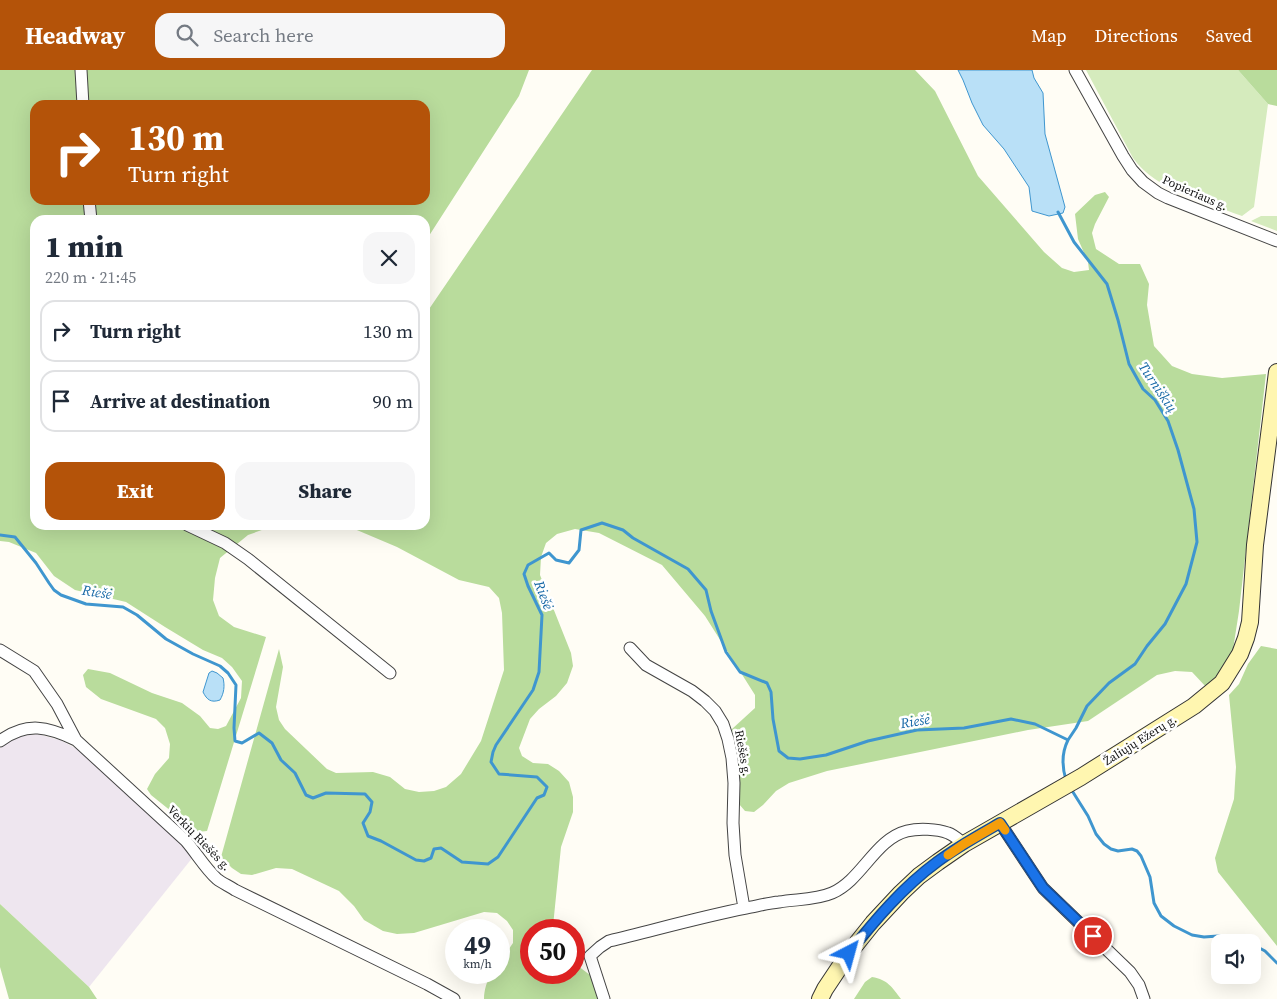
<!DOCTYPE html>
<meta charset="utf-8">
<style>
:root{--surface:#fff;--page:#f6f6f7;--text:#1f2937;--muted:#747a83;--line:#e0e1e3;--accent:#b45309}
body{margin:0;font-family:"Source Serif 4",serif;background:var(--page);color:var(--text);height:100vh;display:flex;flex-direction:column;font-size:19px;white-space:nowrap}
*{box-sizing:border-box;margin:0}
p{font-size:16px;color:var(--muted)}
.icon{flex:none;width:28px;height:28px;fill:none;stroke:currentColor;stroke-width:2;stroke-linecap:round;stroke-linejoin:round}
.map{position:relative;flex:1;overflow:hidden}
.drawer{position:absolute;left:30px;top:145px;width:400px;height:315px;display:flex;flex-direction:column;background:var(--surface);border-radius:15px;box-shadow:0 5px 20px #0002}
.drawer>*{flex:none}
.guide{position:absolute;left:30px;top:30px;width:400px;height:105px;border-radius:15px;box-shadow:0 5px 20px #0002;background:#b45309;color:#fff;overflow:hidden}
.fabs{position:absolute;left:1211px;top:864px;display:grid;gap:10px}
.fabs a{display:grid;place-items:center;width:50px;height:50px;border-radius:10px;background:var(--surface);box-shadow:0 5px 20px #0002;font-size:25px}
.speed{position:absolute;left:445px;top:849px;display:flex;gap:10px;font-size:25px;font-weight:700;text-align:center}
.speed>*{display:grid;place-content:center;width:65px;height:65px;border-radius:50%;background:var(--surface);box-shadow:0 5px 20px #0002;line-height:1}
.speed small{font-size:12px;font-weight:400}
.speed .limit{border:8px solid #d22;background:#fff;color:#111}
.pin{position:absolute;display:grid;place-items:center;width:42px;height:42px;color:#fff;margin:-21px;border:2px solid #fff;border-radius:50%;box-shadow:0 1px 5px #0007}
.me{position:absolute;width:55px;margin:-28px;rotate:39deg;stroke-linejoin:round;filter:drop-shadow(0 0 4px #0008)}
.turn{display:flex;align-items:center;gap:18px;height:105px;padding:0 15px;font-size:22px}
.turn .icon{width:65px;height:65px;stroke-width:2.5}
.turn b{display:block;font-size:35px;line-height:42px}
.round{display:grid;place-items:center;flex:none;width:52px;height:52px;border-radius:15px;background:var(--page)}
.headline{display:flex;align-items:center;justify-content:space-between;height:85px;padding:0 15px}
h1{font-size:30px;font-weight:800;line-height:38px}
.primary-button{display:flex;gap:10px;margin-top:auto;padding:10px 15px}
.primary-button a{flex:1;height:58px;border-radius:15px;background:var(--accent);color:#fff;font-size:20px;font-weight:800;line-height:58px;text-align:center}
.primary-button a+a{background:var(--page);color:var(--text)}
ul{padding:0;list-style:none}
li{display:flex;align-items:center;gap:15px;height:62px;margin:0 10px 8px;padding:0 5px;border:2px solid var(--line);border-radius:15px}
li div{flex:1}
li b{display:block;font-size:19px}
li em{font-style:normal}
header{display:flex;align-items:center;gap:30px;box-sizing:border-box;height:70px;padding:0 25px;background:var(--accent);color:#fff}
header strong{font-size:24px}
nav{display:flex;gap:28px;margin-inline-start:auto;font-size:18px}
.search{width:350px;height:45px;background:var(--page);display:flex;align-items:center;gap:12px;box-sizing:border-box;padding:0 18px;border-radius:15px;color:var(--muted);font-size:19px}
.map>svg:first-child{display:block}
.industrial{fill:#eee6ef}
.green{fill:#d5ebbd}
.forest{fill:#b9dc9c;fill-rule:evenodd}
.water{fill:#b9e0f7;stroke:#3f96cf}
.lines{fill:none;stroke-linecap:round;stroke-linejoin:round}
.stream{stroke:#3f96cf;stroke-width:3}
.street-casing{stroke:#444;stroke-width:13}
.secondary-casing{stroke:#333;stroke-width:18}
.street{stroke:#fff;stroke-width:11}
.secondary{stroke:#fff6b0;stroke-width:16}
.route-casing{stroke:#114b97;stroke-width:12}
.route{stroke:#1a73e8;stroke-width:9}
.slow{stroke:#f59e0b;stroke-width:9}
.labels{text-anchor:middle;stroke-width:5;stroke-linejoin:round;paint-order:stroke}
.street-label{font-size:12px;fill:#111;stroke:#fff}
.water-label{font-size:14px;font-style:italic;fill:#1768a6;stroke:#fff}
</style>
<header>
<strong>Headway</strong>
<div class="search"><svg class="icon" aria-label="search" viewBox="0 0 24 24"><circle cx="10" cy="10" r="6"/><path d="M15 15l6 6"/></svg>Search here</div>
<nav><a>Map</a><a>Directions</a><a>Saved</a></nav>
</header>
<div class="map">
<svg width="1277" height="929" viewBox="0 0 1277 929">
<rect width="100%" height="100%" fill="#fffdf5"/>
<path class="industrial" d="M 37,664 L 60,670 L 79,680 L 174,767 L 193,787 L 89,917 L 0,834 L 0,678 L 7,672 L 22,666 Z"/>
<path class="green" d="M 1086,0 L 1238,0 L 1268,34 L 1254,137 L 1242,146 C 1205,132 1157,121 1133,88 Z
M 1261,146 L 1277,146 L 1277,161 L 1251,151 Z"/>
<path class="forest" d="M 0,0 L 529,0 L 519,26 L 425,172 L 425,150 L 35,150 L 35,455 L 276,455 L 248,465 L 220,488 L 215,508 L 213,530 L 219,546 L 234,557 L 266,567 L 207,761 L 197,762 L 151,725 L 147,719 L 155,704 L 169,688 L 170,674 L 165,658 L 156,649 L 101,629 L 86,617 L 83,605 L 88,599 L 110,603 L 152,623 L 182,633 L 200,646 L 210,658 L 218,659 L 226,656 L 241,628 L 242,611 L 232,597 L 222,588 L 203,580 L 165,557 L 126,532 L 75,520 L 54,506 L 36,483 L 9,472 L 0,471 ZM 35,35 L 425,35 L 425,130 L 35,130 Z
M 592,0 L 915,0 L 935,21 L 978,106 L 1044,182 L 1062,198 L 1074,202 L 1089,200 L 1088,192 L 1078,169 L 1075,144 L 1095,125 L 1105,122 L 1109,127 L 1095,154 L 1092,163 L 1096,179 L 1119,194 L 1140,194 L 1149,214 L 1147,235 L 1154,276 L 1172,296 L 1192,304 L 1222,308 L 1266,304 L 1239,541 L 1232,586 L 1227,596 L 1207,618 L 1192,602 L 1175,601 L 1157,605 L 1088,651 L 1028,660 L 827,701 L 789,713 L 776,721 L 763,735 L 754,742 L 745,741 L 739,734 L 737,696 L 732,659 L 755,638 L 755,625 L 705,546 L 662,495 L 599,463 L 575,459 L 557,464 L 546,473 L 541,487 L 540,505 L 571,583 L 573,596 L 567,613 L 556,626 L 539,639 L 530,649 L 519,678 L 522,686 L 533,693 L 548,694 L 559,701 L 569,712 L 573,727 L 573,742 L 561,777 L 553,856 L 554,860 L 531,860 L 531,902 L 574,902 L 574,893 L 590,905 L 599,929 L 484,929 C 484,920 487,910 492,903 L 499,902 L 499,893 L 513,873 L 513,860 L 507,851 L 497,843 L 484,842 L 414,863 L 397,864 L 383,861 L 364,850 L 354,836 L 339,821 L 292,799 L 276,798 L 252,805 L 241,804 L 232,798 L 221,787 L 279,579 L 283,597 L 276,637 L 279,650 L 285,659 L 327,699 L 336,703 L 373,702 L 390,707 L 405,719 L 419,722 L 434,721 L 446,717 L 461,704 L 481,671 L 504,600 L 502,543 L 499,528 L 489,517 L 459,510 L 397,477 L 345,455 L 425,455 L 425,245 Z
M 1238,0 L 1277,0 L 1277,36 L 1268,34 Z
M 1261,576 L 1277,579 L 1277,876 L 1218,802 L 1215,788 L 1234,729 L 1236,697 L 1229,625 L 1239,614 L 1248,594 Z
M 0,834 L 89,917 L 97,929 L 9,929 L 0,897 Z
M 872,907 C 888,910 892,917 901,929 L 854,929 L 865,912 Z"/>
<path class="water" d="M 958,0 L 1032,0 L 1034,8 L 1043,23 L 1045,64 L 1065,137 L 1063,143 L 1049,146 L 1032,141 L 1029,117 L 1004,79 L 983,55 L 972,33 L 963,10 Z
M 212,601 L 217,603 L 223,608 C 225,616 224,623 220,630 C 211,633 207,630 203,622 L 209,603 Z"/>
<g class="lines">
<path class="stream" d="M 1058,142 L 1074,172 L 1107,214 L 1118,250 L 1129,294 L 1143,319 L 1155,330 L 1168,351 L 1178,380 L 1194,439 L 1197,472 L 1186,514 L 1165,554 L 1147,576 L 1135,594 L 1109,613 L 1087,636 L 1076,658 L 1068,670
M 0,465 L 15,467 L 36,493 L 49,513 L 54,520 L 61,525 L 86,534 L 123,537 L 137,545 L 166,569 L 193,584 L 220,596 L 228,603 L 236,615 L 234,658 L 235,671 L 242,673 L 259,663 L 272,673 L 281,690 L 295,703 L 306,725 L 313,728 L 326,723 L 365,724 L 372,732 L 370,742 L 363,753 L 368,766 L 381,771 L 416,790 L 424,791 L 431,788 L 434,779 L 441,778 L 462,792 L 488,794 L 498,787 L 537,728 L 544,725 L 547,717 L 537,707 L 499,704 L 491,692 L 493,682 L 496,675 L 533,620 L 539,602 L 542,545 L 528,516 L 524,504 L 528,495 L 549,483 L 556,490 L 569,493 L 579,480 L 581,460 L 602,453 L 623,460 L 633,468 L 688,499 L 706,520 L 711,541 L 726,582 L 740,602 L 767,613 L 771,622 L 773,649 L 779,681 L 788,688 L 800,689 L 826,685 L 868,671 L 917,660 L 964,658 L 1011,649 L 1035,654 L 1068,670 C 1062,682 1062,697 1066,710
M 1071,719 L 1088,746 L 1096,764 L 1104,774 L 1111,779 L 1118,781 L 1132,779 L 1137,781 L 1141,786 L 1150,807 L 1154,833 L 1161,846 L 1174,856 L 1192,865 L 1204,867 L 1218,866 L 1234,867 L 1249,872
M 1252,874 L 1265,881 L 1277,893"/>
<g class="street-casing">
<path id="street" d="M 81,0 L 83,35
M 1075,0 L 1123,86 L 1132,100 L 1143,112 L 1158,123 L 1168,128 L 1277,171
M 89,130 L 91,150
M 187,455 L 225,473 L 248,489 L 390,603
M 630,578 L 646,595 L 692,621 L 705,631 L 715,641 L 723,654 L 728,669 L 732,688 L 734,713 L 733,753 L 735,785 L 744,838
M 0,580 L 34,601 L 57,634 L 76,670 L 186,771 C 197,784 205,798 217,809 C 222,813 229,816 235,820 L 427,914 L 454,929
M 0,671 C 27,651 48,657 76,670
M 1000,753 L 1043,818 L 1130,902 L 1139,915 L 1144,929
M 604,929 L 590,886 L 600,877 L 609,871 C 655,860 700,847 746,838 C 757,836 768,833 779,832 C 797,829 816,830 832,823 C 862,810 875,769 907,761 C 919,758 937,759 948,763 C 954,765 959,770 964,774"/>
</g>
<g class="secondary-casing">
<path id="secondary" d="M 820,929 L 825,919 L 849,883 L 873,853 L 901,823 L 919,806 L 938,792 L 964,774 L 1081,707 L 1194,636 L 1222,613 L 1240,584 L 1246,568 L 1250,552 L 1255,475 L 1277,302"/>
</g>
<use href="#street" class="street"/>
<use href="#secondary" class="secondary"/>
</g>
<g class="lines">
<g class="route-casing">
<path id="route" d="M 849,883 C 875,850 903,817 937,792 C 957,777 979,765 1000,753 L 1043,818 L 1093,866"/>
</g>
<use href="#route" class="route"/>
<path class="slow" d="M 948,785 L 964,774 L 1000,753 L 1005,760"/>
</g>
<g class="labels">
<g class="street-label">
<text transform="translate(1195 123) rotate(24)" y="4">Popieriaus g.</text>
<text transform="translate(1140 670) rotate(-32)" y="4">Žaliųjų Ežerų g.</text>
<text transform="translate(743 683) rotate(80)" y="4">Riešės g.</text>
<text transform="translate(199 768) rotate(46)" y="4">Verkių Riešės g.</text>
</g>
<g class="water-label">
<text transform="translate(1158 317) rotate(56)" y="5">Turniškių</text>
<text transform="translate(97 522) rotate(9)" y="5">Riešė</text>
<text transform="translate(544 525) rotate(69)" y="5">Riešė</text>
<text transform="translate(915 651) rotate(-9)" y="5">Riešė</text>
</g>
</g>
</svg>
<div class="fabs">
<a><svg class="icon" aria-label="sound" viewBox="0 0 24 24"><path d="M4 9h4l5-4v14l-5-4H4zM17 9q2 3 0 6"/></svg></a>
</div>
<div class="speed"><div>49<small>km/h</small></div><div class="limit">50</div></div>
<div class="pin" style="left:1093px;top:866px;background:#d93025"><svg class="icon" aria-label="arrive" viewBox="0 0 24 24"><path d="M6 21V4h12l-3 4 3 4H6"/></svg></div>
<svg class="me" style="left:849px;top:883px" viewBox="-20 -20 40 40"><path d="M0-17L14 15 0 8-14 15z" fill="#1a73e8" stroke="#fff" stroke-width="4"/></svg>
<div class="guide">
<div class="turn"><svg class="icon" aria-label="right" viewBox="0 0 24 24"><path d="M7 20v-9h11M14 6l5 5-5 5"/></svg><div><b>130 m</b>Turn right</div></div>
</div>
<section class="drawer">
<div class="headline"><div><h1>1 min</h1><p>220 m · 21:45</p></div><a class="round"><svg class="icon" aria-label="close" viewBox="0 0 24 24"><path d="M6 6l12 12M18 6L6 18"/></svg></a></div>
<ul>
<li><svg class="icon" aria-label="right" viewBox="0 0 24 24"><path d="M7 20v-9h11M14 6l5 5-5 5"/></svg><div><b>Turn right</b></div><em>130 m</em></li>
<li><svg class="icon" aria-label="arrive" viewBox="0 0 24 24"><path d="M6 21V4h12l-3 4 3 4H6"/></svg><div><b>Arrive at destination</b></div><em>90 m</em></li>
</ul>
<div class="primary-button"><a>Exit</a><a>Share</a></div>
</section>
</div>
